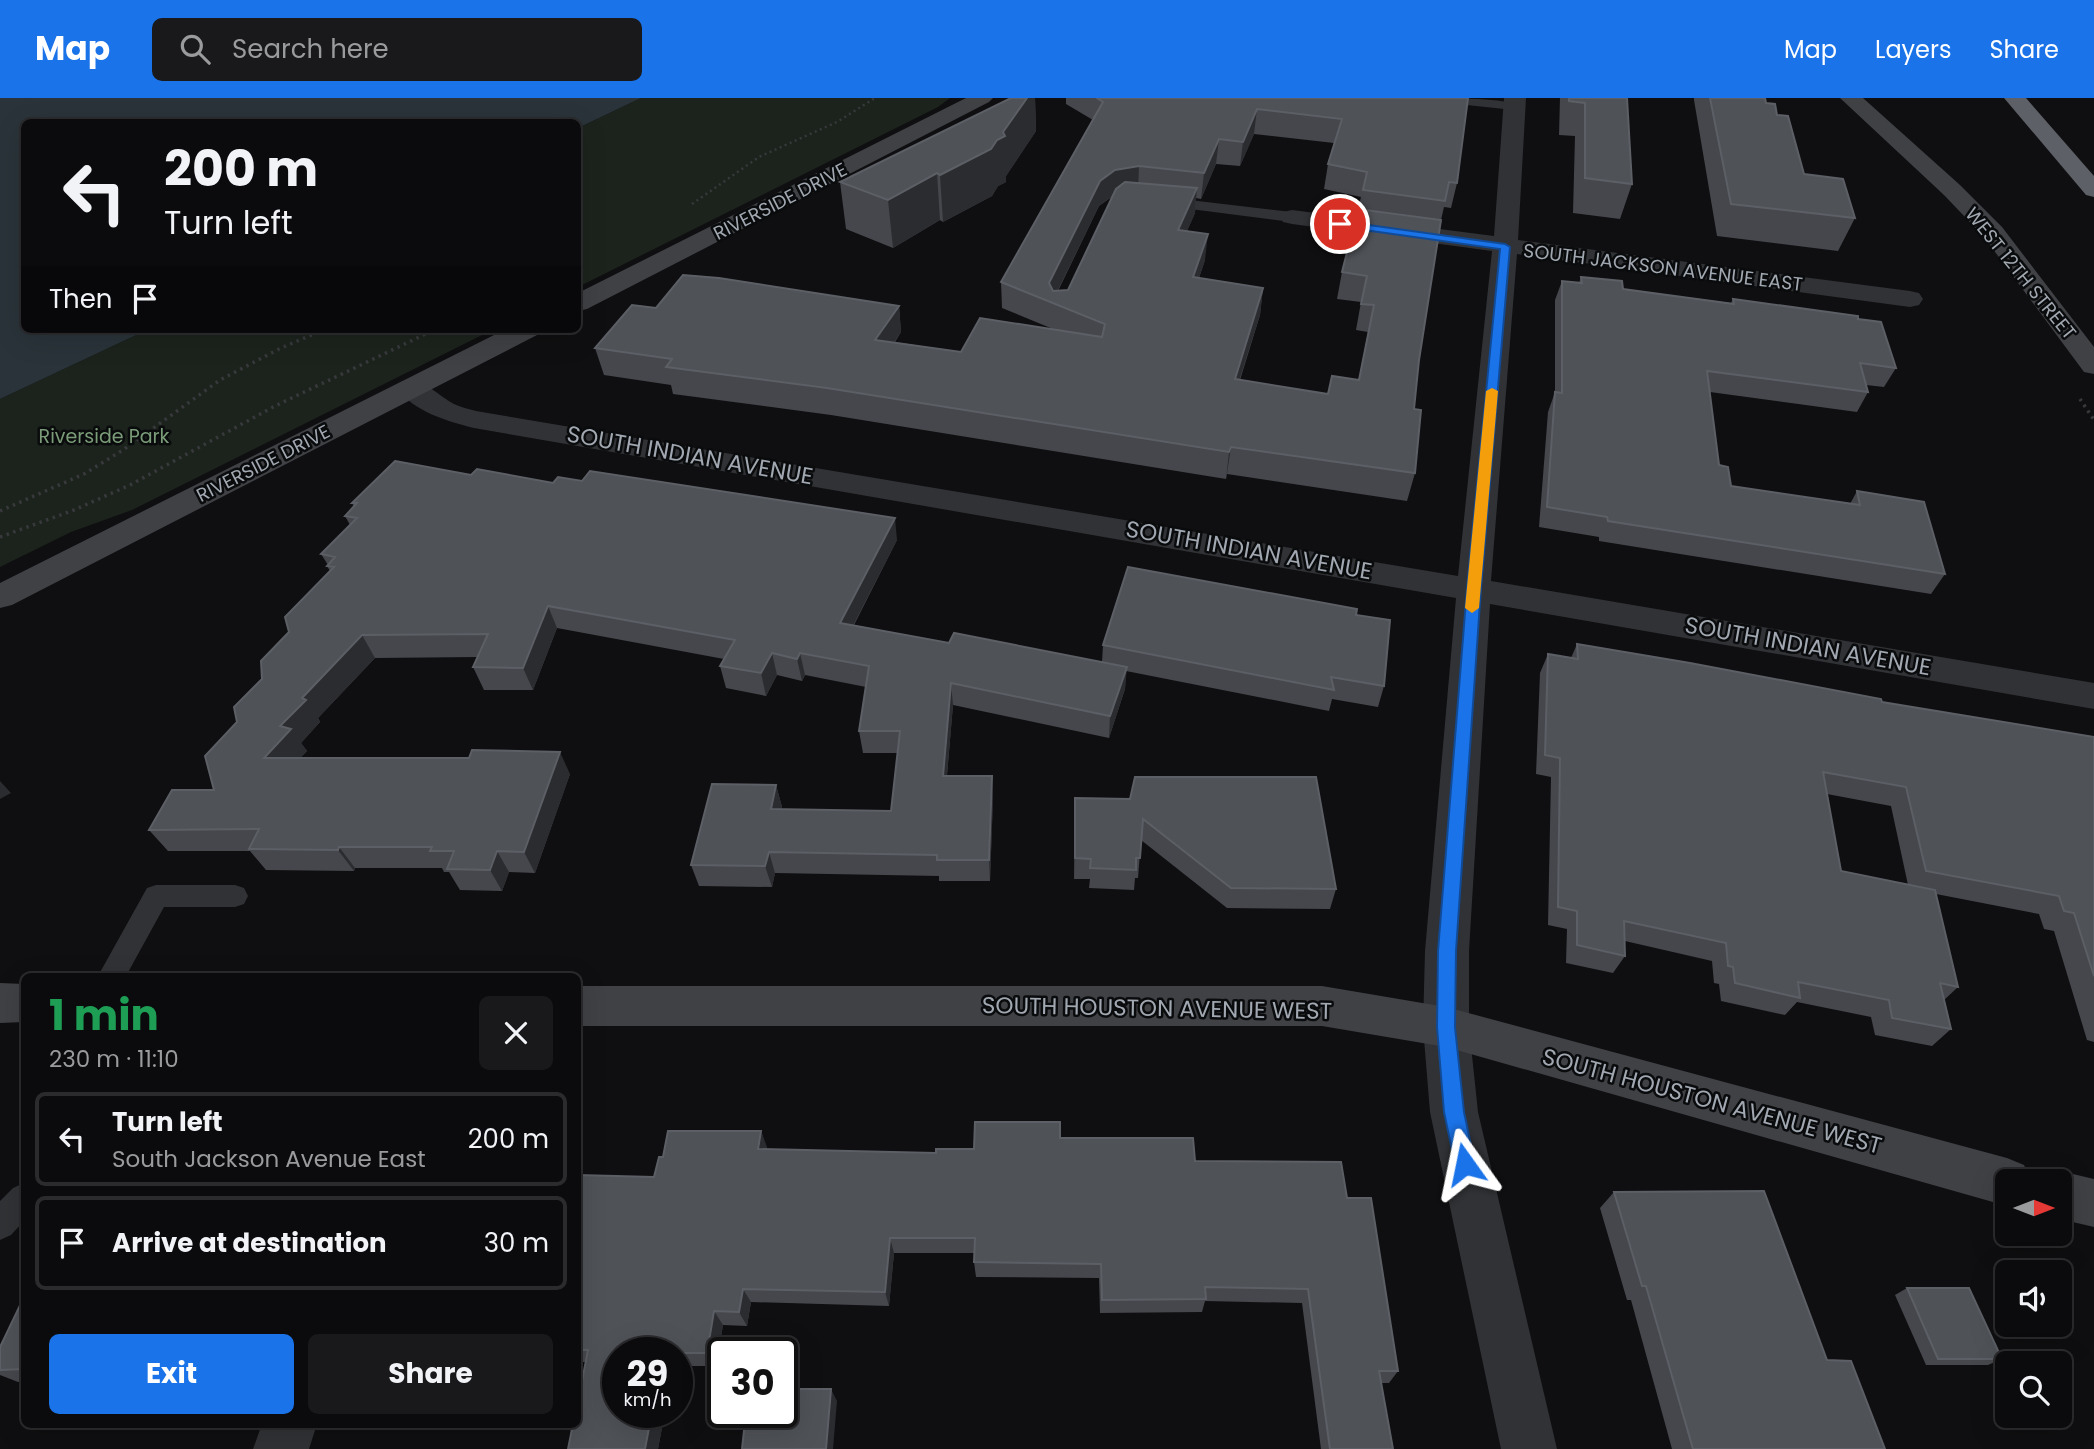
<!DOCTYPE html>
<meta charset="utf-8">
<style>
:root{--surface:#0b0b0d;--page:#19191b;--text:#f1f3f6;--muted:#9a9b9d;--line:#2b2b2e;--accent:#1a73e8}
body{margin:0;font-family:Poppins,sans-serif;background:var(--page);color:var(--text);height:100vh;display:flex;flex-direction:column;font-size:26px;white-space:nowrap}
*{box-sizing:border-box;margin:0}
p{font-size:23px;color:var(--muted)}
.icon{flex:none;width:38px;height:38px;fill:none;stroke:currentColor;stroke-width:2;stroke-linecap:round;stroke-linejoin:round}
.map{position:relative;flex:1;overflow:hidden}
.sheet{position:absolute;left:21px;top:875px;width:560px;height:455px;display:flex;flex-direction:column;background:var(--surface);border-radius:10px;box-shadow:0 7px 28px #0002,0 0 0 2px var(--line)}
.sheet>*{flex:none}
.banner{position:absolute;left:21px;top:21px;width:560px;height:214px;border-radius:10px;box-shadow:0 7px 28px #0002,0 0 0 2px var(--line);background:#0b0b0d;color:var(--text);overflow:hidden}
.needle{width:46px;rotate:90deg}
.fabs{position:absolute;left:1995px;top:1071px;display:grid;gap:14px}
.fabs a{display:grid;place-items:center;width:77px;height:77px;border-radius:10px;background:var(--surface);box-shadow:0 7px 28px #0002,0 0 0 2px var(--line);font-size:35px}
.speed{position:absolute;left:602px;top:1239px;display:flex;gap:14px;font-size:35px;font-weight:700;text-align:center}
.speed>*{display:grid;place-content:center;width:91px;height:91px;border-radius:50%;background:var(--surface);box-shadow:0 7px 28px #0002,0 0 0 2px var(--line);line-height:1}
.speed small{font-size:18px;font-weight:400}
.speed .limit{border:4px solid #111;border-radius:10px;background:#fff;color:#111}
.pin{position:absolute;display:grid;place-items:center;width:60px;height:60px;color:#fff;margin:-30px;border:4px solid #fff;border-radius:50%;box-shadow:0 2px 7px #0007}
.me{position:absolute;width:77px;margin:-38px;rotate:348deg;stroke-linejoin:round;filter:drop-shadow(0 0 5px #0008)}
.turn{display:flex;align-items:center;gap:24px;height:147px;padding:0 28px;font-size:32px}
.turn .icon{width:91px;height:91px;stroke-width:2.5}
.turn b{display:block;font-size:49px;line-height:60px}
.then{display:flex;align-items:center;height:66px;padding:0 28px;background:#0003;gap:14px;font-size:26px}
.round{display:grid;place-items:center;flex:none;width:74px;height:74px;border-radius:10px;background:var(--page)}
.overview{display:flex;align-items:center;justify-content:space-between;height:119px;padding:0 28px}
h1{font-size:42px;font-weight:700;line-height:52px;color:#1e9e55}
.primary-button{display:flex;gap:14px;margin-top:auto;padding:14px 28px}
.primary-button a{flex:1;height:80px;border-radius:10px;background:var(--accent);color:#fff;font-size:28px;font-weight:700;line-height:80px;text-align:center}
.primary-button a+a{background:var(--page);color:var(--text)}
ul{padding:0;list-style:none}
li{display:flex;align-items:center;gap:21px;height:94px;margin:0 14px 10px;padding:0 14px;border:4px solid var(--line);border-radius:10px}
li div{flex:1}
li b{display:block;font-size:26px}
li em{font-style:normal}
header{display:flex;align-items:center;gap:42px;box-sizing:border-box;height:98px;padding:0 35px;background:var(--accent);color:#fff}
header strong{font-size:33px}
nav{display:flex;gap:38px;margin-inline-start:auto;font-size:24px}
.search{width:490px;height:63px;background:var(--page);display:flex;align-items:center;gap:18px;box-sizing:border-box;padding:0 24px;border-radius:10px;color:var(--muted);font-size:26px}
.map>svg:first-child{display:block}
.green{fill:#1c231c}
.water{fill:#293339}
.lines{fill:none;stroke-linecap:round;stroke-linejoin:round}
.path-far1{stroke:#37393c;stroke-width:2.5;stroke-dasharray:2 3.5;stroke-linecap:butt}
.path{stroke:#37393c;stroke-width:3.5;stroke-dasharray:2.5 4.5;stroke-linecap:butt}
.lane{fill:#303235;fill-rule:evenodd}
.street{fill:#303235;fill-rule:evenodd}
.secondary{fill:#3f4145;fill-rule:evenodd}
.highway{fill:#5d6066;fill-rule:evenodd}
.wall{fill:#45474c;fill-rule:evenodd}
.shaded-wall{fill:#2b2c30}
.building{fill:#4f5257;stroke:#5c5f65;stroke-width:2}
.route{fill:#1a73e8;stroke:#114b97;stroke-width:2}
.slow{fill:#f59e0b}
.labels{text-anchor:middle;stroke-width:5;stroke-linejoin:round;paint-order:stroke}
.far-street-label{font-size:19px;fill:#a1a8b1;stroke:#0a0b0c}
.far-park-label{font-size:19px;fill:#7a9c78;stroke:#0a0b0c}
.street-label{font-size:23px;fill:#a1a8b1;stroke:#0a0b0c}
</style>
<header>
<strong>Map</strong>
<div class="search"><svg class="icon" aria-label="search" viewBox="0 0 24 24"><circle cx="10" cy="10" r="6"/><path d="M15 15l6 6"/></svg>Search here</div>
<nav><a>Map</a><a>Layers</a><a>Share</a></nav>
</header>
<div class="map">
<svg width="2094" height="1351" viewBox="0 0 2094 1351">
<rect width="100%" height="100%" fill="#0f0f11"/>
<path class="green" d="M 641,0 L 950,0 L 938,9 L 578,189 L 578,30 Z
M 149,231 L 494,231 L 132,412 L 71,434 L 0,469 L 0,301 Z"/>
<path class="water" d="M 0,0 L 641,0 L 578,30 L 578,24 L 24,24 L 24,231 L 149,231 L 0,301 Z"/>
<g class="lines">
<path class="path-far1" d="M 692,106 L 759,59 L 837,24 L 875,0"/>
<path class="path" d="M 2080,301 L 2094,322
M 0,413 L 84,376 L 123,352 L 220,282 L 279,251 L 325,231
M 0,439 L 74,412 L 130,387 L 275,308 L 436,231"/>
<path class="lane" d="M 1431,0 C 1452,0 1506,0 1521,8 L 1514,12 L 1438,4 Z
M 1164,99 L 1292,114 L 1300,119 L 1292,124 L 1159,107 L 1156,104 Z
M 156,787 L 235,787 L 244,790 L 248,798 L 244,806 L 235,809 L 164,809 L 126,878 L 98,878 L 147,790 Z
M 24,1085 L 24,1123 L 11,1137 L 0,1142 L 0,1103 L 13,1090 Z"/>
<path class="street" d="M 1504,0 L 1526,0 L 1518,142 L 1910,193 L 1919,195 L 1923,201 L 1919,207 L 1910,209 L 1517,156 L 1491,483 L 2094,585 L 2094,611 L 1490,506 L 1469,853 L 1469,929 L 1478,1014 L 1557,1351 L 1501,1351 L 1430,1014 L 1423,929 L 1425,853 L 1456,500 L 474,330 C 447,323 414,314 397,290 L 401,284 C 423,278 435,296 454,306 C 460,309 469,311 476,313 L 1458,478 L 1492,153 L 1292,126 L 1283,124 L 1280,119 L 1283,114 L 1292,112 L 1494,138 Z
M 262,1326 L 317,1326 L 309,1351 L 253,1351 Z"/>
<path class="secondary" d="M 966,0 L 993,0 L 989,4 L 587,211 L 578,213 L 578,195 Z
M 1840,0 L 1863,0 L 1960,87 L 2002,129 L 2094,249 L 2094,276 L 2084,274 L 1984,139 L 1944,97 Z
M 506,231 L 541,231 L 537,237 L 12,507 L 0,510 L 0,485 Z
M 0,885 L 24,886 L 24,924 L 0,925 Z
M 578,888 L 1322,888 L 1446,909 L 2007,1060 L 2024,1067 L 2031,1083 L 2007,1083 L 2007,1108 L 1446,949 L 1322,928 L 578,928 Z
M 2060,1073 L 2094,1081 L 2094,1129 L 2060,1121 L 2060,1083 L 2041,1083 L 2043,1080 Z"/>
<path class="highway" d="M 2004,0 L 2026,0 L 2094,78 L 2094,99 L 2086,97 Z"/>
</g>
<path class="wall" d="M 1011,0 L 1035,0 L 1036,33 L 1006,78 L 1006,84 L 998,88 L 992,98 L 943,124 L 940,122 L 893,150 L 846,131 L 840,84 Z
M 1066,0 L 1468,0 L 1457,85 L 1451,110 L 1444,109 L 1441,122 L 1419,262 L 1414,311 L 1415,375 L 1407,403 L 1227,376 L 1226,381 L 831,317 L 673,296 L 671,287 L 604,277 L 595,250 L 656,210 L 899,208 L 901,234 L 895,244 L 961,254 L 1053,231 L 1002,210 L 1001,184 L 1093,22 L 1066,6 ZM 1254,36 L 1334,45 L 1328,66 L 1324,91 L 1361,99 L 1342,174 L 1337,201 L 1361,204 L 1356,232 L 1368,234 L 1359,282 L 1328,296 L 1240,282 L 1260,217 L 1263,190 L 1199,180 L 1205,162 L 1187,133 L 1195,115 L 1196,100 L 1201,101 L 1216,66 L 1240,68 ZM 1113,98 L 1068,192 L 1058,193 L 1099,108 Z
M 1560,0 L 1627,0 L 1632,86 L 1620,121 L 1573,115 L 1575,38 L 1559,37 Z
M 1694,0 L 1765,0 L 1766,5 L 1777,17 L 1804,76 L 1855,120 L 1838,153 L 1717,138 L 1694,2 Z
M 1581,179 L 1623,191 L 1731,205 L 1733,201 L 1858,221 L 1896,270 L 1884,289 L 1866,287 L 1868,294 L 1857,314 L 1710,294 L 1719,367 L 1731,388 L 1850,406 L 1857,393 L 1945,476 L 1931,496 L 1599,443 L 1599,439 L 1539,429 L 1548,314 L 1555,294 L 1555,202 L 1562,183 L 1579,185 Z
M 471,377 L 553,385 L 897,442 L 854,527 L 949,545 L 1102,564 L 1103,547 L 1356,517 L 1384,588 L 1378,609 L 1332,601 L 1329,613 L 1126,573 L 1125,591 L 1109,640 L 953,607 L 947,678 L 993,699 L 990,783 L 939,783 L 939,778 L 775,775 L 772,789 L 699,788 L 691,767 L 776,687 L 782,709 L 782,711 L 891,713 L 898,655 L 863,655 L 859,633 L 866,589 L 805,577 L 802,583 L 777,577 L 766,598 L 726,590 L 720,568 L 724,561 L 557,530 L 533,592 L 484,592 L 473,569 L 478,559 L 375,560 L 318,620 L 320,624 L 301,645 L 307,653 L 300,660 L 570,676 L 535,775 L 509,774 L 502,793 L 460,792 L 449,774 L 444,774 L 442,770 L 355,770 L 354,773 L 266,772 L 250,753 L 168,753 L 149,732 L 214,692 L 237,624 L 289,534 L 330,473 L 327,468 L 328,467 L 321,456 L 350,427 L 345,418 L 354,409 L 352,405 Z
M 1577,546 L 1882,604 L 2094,639 L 2094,944 L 2087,942 L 2054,833 L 2044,831 L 2039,816 L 1936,796 L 1958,889 L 1944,902 L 1951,931 L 1932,948 L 1875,937 L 1871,919 L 1797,904 L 1785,917 L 1721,903 L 1719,886 L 1714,885 L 1712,863 L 1625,843 L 1625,858 L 1613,875 L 1566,865 L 1567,831 L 1548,827 L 1551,679 L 1536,676 L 1540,575 L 1548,556 L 1571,560 ZM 1827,696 L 1891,708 L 1908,787 L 1841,773 Z
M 1075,700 L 1130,701 L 1336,791 L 1330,811 L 1227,810 L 1141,742 L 1138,780 L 1135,780 L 1134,792 L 1089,790 L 1090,781 L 1074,781 Z
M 975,1024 L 1060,1024 L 1060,1040 L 1193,1040 L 1195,1063 L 1341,1064 L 1347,1100 L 1371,1100 L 1398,1273 L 1389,1285 L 1381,1285 L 1393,1351 L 1321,1351 L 1302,1205 L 1205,1203 L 1202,1214 L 1100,1215 L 1099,1180 L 976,1179 L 974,1164 L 974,1155 L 894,1155 L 889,1208 L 751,1204 L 747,1228 L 723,1227 L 716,1268 L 677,1268 L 677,1255 L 618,1255 L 618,1314 L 665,1314 L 658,1351 L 568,1351 L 573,1326 L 578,1326 L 578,1304 L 586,1264 L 578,1264 L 578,1077 L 654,1079 L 659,1059 L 663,1059 L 668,1033 L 761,1033 L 767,1051 L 936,1055 L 936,1051 L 974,1051 Z
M 1614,1094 L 1827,1262 L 1885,1351 L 1672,1351 L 1631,1202 L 1627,1202 L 1600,1110 Z
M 1907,1190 L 2002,1261 L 1988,1267 L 1926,1267 L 1895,1197 Z
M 24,1199 L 24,1284 L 18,1284 L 0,1277 L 0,1249 Z"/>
<path class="shaded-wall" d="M 1027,0 L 1035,0 L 1036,33 L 1006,78 L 1006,84 L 998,88 L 992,98 L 943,124 L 940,77 L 1003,34 Z
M 1257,11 L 1254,36 L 1240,68 L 1243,44 Z
M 1219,41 L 1216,66 L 1201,101 L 1204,75 Z
M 1139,68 L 1138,93 L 1114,97 L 1099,108 L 1052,204 L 1049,185 L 1100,83 L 1115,72 Z
M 937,75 L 940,122 L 893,150 L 888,102 Z
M 1197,90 L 1195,115 L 1176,158 L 1178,132 Z
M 1208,136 L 1205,162 L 1190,206 L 1193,179 Z
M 1263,190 L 1260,217 L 1231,308 L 1235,281 Z
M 899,208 L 901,234 L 878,268 L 875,242 Z
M 1231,349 L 1227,376 L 1226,381 L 1229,354 Z
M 895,420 L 897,442 L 843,547 L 840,525 Z
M 548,508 L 557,530 L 533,592 L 523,570 Z
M 362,537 L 375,560 L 318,620 L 320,624 L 301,645 L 307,653 L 280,682 L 264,660 L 280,628 L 302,600 Z
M 772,555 L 777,577 L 766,598 L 761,575 Z
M 800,555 L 805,577 L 802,583 L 797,561 Z
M 1127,569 L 1125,591 L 1109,640 L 1110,618 Z
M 951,585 L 953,607 L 945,699 L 943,678 Z
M 560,654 L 570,676 L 535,775 L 524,754 Z
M 992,678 L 993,699 L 990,783 L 989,762 Z
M 0,683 L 11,695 L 0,701 Z
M 776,687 L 782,709 L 777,733 L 771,711 Z
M 339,749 L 355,770 L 354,773 L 338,752 Z
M 497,753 L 509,774 L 502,793 L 490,772 Z
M 769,754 L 775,775 L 772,789 L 765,768 Z
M 761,1033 L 767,1049 L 765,1067 L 758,1051 Z
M 890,1140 L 894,1155 L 889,1208 L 885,1194 Z
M 743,1191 L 751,1204 L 747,1228 L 739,1214 Z
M 714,1213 L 723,1227 L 716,1268 L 707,1255 Z
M 831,1291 L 837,1303 L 833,1351 L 826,1351 Z
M 652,1314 L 665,1314 L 658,1351 L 645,1351 Z"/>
<path class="building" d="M 1011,0 L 1027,0 L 1003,34 L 1005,38 L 997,42 L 991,51 L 940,77 L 937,75 L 888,102 L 840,84 Z
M 1097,0 L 1468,0 L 1457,85 L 1449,84 L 1445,103 L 1363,92 L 1367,74 L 1328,66 L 1342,21 L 1257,11 L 1243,44 L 1219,41 L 1204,75 L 1139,68 L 1115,72 L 1100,83 L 1049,185 L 1053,193 L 1068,192 L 1116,91 L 1125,84 L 1197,90 L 1178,132 L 1208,136 L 1193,179 L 1263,190 L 1235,281 L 1328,296 L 1332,278 L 1359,282 L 1374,207 L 1361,206 L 1367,178 L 1342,174 L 1358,111 L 1441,122 L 1419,262 L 1414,311 L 1421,312 L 1415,375 L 1231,349 L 1229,354 L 827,290 L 666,269 L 672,261 L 595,250 L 632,207 L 656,210 L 683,177 L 719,180 L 899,208 L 875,242 L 961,254 L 980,220 L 1102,239 L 1105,226 L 1001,184 L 1103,4 Z
M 1569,0 L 1627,0 L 1632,86 L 1585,80 L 1585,5 L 1569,3 Z
M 1710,0 L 1765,0 L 1766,5 L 1775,6 L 1777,17 L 1788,18 L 1804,76 L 1843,81 L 1855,120 L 1731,106 Z
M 1581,179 L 1622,183 L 1623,191 L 1734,206 L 1733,201 L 1858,218 L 1858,221 L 1881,224 L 1896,270 L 1860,265 L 1868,294 L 1707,273 L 1719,367 L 1728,369 L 1731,388 L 1860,407 L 1857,393 L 1924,404 L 1945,476 L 1608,423 L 1607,419 L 1547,409 L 1555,294 L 1562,295 L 1562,183 L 1582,185 Z
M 395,363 L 471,377 L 477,371 L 553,385 L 558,379 L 582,383 L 590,373 L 895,420 L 840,525 L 949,545 L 954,535 L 1127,569 L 1110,618 L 951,585 L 943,678 L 992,678 L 989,762 L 937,762 L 937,757 L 769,754 L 765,768 L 691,767 L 712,686 L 776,687 L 771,711 L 891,713 L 900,633 L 859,633 L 869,568 L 800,555 L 797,561 L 772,555 L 761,575 L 720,568 L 735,542 L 548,508 L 523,570 L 473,569 L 488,536 L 362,537 L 302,600 L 306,602 L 280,628 L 291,631 L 264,660 L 469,660 L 472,652 L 560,654 L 524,754 L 497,753 L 490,772 L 447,771 L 454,753 L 430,753 L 432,749 L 339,749 L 338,752 L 249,751 L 259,731 L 149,732 L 172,692 L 214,692 L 205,658 L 237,624 L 234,609 L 262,581 L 261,563 L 289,534 L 285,519 L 334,469 L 327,468 L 335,459 L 321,456 L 357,420 L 345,418 L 357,405 L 352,405 Z
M 1128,469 L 1357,511 L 1356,517 L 1390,522 L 1384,588 L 1331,579 L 1334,592 L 1103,547 Z
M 1577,546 L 1690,565 L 1881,601 L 1882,604 L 2094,639 L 2094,878 L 2074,815 L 2064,813 L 2059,798 L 1926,773 L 1906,689 L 1823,674 L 1841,773 L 1935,792 L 1958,889 L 1940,885 L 1951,931 L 1892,920 L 1889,902 L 1798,884 L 1800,900 L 1735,885 L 1733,869 L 1728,868 L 1726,845 L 1624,823 L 1625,858 L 1577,847 L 1577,813 L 1558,809 L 1560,660 L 1545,657 L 1548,556 L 1578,561 Z
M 1135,679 L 1316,679 L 1336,791 L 1231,790 L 1143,721 L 1140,760 L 1136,760 L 1136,772 L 1090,770 L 1091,761 L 1075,760 L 1075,700 L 1130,701 Z
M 975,1024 L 1060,1024 L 1060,1040 L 1193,1040 L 1195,1063 L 1341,1064 L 1347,1100 L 1371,1100 L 1398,1273 L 1379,1273 L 1393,1351 L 1330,1351 L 1308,1191 L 1205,1189 L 1206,1201 L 1102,1202 L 1101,1166 L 974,1164 L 975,1140 L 890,1140 L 885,1194 L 743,1191 L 739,1214 L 714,1213 L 707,1255 L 618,1255 L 618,1314 L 652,1314 L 645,1351 L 568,1351 L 573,1326 L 578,1326 L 578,1304 L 588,1252 L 578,1252 L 578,1077 L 654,1079 L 659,1059 L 663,1059 L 668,1033 L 761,1033 L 758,1051 L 936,1055 L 936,1051 L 974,1051 Z
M 1764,1093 L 1827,1262 L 1851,1263 L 1885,1351 L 1693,1351 L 1646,1188 L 1642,1188 L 1614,1094 Z
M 1907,1190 L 1969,1190 L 2002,1261 L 1938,1261 Z
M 24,1199 L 24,1271 L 0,1272 L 0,1249 Z
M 782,1291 L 831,1291 L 826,1351 L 742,1351 L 746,1314 L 782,1314 Z"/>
<path class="route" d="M 1340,123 L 1505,146 L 1510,149 L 1481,490 L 1456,853 L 1455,929 L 1464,1014 L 1475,1066 L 1473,1072 L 1465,1075 L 1458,1072 L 1455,1066 L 1444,1014 L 1437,929 L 1438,853 L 1467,490 L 1500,151 L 1336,128 L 1335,126 Z"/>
<path class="slow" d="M 1492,290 L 1498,293 L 1479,510 L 1472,515 L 1465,510 L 1486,293 Z"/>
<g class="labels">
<g class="far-street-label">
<text transform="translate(780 103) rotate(-27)" y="7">RIVERSIDE DRIVE</text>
<text transform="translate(1663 169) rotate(7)" y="7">SOUTH JACKSON AVENUE EAST</text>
<text transform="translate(2021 175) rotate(51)" y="7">WEST 12TH STREET</text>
<text transform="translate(263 365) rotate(-27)" y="7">RIVERSIDE DRIVE</text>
</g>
<g class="far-park-label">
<text x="104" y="345">Riverside Park</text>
</g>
<g class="street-label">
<text transform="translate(690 357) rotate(10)" y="8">SOUTH INDIAN AVENUE</text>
<text transform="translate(1249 452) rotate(10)" y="8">SOUTH INDIAN AVENUE</text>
<text transform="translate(1808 548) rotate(10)" y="8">SOUTH INDIAN AVENUE</text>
<text transform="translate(1157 910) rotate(1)" y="8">SOUTH HOUSTON AVENUE WEST</text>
<text transform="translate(1712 1003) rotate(15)" y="8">SOUTH HOUSTON AVENUE WEST</text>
</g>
</g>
</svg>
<div class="fabs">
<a><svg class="needle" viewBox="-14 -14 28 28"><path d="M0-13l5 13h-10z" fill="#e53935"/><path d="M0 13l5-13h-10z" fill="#9a9b9d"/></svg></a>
<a><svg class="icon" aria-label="sound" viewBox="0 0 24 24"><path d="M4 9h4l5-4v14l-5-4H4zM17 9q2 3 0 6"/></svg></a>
<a><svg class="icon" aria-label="search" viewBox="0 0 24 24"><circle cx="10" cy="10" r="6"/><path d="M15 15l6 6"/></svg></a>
</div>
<div class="speed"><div>29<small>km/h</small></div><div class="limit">30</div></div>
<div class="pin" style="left:1340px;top:126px;background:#d93025"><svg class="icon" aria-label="arrive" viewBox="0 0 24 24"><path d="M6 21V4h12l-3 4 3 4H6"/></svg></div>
<svg class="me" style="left:1465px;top:1066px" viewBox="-20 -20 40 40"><path d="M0-17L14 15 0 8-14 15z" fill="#1a73e8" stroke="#fff" stroke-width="4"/></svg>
<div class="banner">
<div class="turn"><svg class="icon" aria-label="left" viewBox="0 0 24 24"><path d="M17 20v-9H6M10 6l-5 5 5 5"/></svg><div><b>200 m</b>Turn left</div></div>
<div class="then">Then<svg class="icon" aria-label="arrive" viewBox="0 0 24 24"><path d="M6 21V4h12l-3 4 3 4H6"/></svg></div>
</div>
<section class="sheet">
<div class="overview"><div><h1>1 min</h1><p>230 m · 11:10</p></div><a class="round"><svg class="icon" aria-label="close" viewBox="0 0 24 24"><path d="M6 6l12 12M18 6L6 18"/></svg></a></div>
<ul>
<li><svg class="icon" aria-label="left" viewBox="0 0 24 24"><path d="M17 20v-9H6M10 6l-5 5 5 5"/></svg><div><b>Turn left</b><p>South Jackson Avenue East</p></div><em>200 m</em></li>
<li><svg class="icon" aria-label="arrive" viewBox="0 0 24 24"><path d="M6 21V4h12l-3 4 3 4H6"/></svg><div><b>Arrive at destination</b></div><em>30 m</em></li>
</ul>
<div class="primary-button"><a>Exit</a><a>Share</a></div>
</section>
</div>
